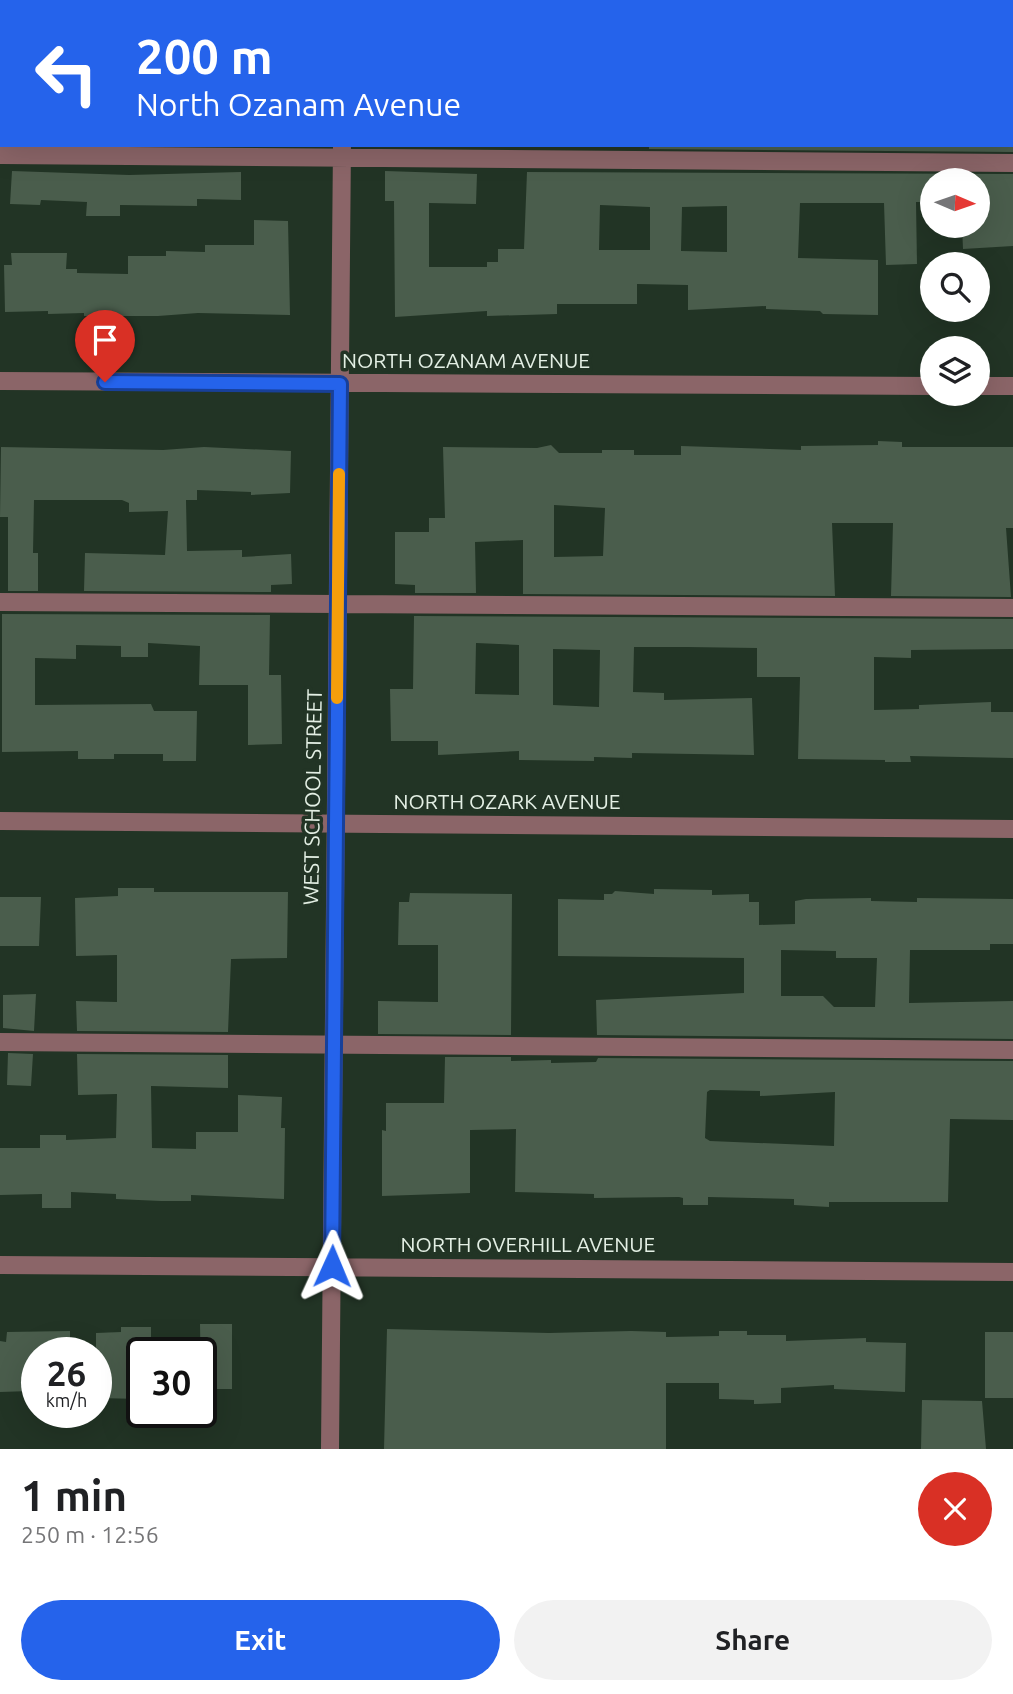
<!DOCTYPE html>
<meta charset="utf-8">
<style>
:root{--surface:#fff;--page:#f2f2f2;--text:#202124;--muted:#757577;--accent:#2563eb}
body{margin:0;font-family:Ubuntu,sans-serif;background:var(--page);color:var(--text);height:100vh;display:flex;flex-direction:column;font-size:26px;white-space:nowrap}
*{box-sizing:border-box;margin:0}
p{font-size:23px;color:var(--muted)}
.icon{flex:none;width:38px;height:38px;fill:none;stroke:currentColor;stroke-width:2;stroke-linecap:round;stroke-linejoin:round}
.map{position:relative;height:1449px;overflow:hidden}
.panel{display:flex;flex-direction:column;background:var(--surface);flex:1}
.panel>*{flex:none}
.guide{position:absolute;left:0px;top:0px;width:1013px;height:147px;box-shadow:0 7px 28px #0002;background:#2563eb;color:#fff;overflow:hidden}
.needle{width:46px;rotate:92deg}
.tools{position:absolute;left:920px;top:168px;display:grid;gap:14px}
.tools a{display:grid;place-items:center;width:70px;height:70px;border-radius:50%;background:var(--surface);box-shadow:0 7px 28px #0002;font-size:35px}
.speed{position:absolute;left:21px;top:1337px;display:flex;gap:14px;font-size:35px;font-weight:700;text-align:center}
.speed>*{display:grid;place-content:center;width:91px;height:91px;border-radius:50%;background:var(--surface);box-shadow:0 7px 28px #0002;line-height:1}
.speed small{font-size:18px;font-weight:400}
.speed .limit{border:4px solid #111;border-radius:10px;background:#fff;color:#111}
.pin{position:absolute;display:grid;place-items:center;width:60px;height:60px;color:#fff;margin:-72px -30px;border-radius:50% 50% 50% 0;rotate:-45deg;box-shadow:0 0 7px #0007}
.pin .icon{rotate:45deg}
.me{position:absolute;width:77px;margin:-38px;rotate:1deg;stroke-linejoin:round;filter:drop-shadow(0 0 5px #0008)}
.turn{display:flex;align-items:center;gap:24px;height:147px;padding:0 21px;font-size:32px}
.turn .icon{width:91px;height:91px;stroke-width:2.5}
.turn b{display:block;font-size:49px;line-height:60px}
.round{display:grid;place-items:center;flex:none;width:74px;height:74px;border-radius:37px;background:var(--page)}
.head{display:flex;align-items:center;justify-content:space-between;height:119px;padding:0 21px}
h1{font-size:42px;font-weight:700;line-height:52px}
.action{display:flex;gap:14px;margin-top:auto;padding:14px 21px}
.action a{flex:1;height:80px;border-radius:42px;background:var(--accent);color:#fff;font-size:28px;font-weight:700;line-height:80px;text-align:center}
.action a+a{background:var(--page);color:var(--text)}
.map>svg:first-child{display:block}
.building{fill:#4a5d4c;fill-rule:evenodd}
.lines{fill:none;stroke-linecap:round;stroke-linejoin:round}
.minor{stroke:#8b6568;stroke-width:18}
.route-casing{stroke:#184099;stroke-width:18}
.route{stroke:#2563eb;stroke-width:12}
.slow{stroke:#f59e0b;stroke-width:12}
.labels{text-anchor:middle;stroke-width:7;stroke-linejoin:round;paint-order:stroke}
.street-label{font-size:21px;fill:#e3efe4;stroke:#223425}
</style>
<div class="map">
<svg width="1013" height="1449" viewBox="0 0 1013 1449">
<rect width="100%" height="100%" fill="#223425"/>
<path class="building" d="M 649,145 L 1013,145 L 1013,152 L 649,149 Z
M 12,171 L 129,175 L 241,172 L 241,200 L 197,199 L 197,206 L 120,205 L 120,216 L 86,216 L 87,202 L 41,200 L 40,205 L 10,204 Z
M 385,171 L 477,174 L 476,204 L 429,203 L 429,267 L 487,267 L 487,262 L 498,262 L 498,249 L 524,249 L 527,172 L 1013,174 L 1013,246 L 963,249 L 962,226 L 978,226 L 978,180 L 933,180 L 933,202 L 916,202 L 917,264 L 886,265 L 884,203 L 800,203 L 798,258 L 878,260 L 878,315 L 823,314 L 820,311 L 766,309 L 766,306 L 688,310 L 688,285 L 637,284 L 637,304 L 557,304 L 557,314 L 487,316 L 487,311 L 395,317 L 394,201 L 385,201 ZM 600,205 L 650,207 L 650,250 L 599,250 ZM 727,206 L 727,252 L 681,251 L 682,207 Z
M 254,220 L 288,221 L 290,315 L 198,313 L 158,316 L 84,316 L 84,313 L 48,314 L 48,311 L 5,312 L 4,265 L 12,265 L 11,253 L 67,253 L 66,269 L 77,269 L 77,273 L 128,274 L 128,256 L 166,256 L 166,251 L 205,252 L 205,245 L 254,245 Z
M 878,441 L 902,442 L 902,447 L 1013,447 L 1013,528 L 1006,528 L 1011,597 L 891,596 L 893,523 L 832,523 L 835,596 L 523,594 L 523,540 L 475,542 L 476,593 L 415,593 L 415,585 L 395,584 L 395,532 L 429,532 L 429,518 L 445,518 L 443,447 L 537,448 L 551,445 L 559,453 L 602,453 L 602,450 L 634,450 L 634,455 L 681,455 L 681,446 L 801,450 L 801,446 L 878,445 ZM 554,505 L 605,508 L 603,556 L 554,557 Z
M 1,447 L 163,450 L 204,447 L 291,451 L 290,493 L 251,495 L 251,492 L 197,490 L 197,500 L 186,500 L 187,551 L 242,550 L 242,557 L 291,554 L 292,584 L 271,585 L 271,592 L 84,591 L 85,553 L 165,555 L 168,511 L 129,512 L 129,503 L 122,500 L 34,500 L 33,553 L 38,553 L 38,591 L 8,591 L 8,517 L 0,517 Z
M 2,614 L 270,615 L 269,675 L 281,675 L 282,744 L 248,745 L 248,685 L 199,685 L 200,646 L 148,643 L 148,657 L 121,657 L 121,646 L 76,645 L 76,659 L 35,658 L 35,705 L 151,704 L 154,711 L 197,711 L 196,761 L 163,761 L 163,754 L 114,754 L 114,759 L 78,759 L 78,751 L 2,752 Z
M 414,616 L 1013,619 L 1013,649 L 911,650 L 911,658 L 874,657 L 874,710 L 919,709 L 919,705 L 991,702 L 991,712 L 1013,712 L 1013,758 L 910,756 L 911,762 L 885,762 L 885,760 L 798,759 L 800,677 L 757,677 L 757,648 L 687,647 L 634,647 L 633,692 L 664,693 L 664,700 L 752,698 L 754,755 L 632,753 L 632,758 L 594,757 L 594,761 L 519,760 L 519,751 L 438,755 L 438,741 L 391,741 L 390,689 L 413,689 ZM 476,643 L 519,645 L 519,695 L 475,694 ZM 553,649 L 600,650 L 599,707 L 553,705 Z
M 118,888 L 154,888 L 154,892 L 288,892 L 287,958 L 231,959 L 228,1032 L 77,1031 L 76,1001 L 117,1002 L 117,955 L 76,956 L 75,898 L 118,896 Z
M 654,889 L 712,890 L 712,895 L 749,894 L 749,902 L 759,902 L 759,925 L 795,924 L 795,901 L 806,899 L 871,898 L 871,901 L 917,902 L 917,898 L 1013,899 L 1013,944 L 990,944 L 990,950 L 910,950 L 909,1003 L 1013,1001 L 1013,1039 L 597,1035 L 596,1000 L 744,993 L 744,958 L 558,956 L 558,899 L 604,900 L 604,894 L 612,894 L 615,891 L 654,894 ZM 781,950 L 836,951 L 836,958 L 877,958 L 875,1007 L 834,1007 L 823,996 L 781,996 Z
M 410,893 L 512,894 L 511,1035 L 378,1034 L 378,1001 L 438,1002 L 438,945 L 398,945 L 399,902 L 409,902 Z
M 0,897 L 41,897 L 39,946 L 0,946 Z
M 36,994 L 34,1031 L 3,1028 L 3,995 Z
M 8,1053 L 33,1054 L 31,1086 L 7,1085 Z
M 77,1054 L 228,1055 L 228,1088 L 151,1086 L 152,1148 L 196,1149 L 196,1132 L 238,1132 L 238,1095 L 282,1097 L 281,1128 L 285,1128 L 284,1199 L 191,1195 L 191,1201 L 161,1201 L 116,1199 L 116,1194 L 71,1192 L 71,1208 L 42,1208 L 42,1194 L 0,1195 L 0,1148 L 40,1148 L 40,1135 L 66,1135 L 66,1140 L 116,1138 L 117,1094 L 78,1095 Z
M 445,1057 L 511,1057 L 511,1061 L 551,1060 L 551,1063 L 596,1062 L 598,1058 L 1013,1061 L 1013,1120 L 950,1119 L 948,1202 L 829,1202 L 829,1207 L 794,1205 L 794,1199 L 708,1197 L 708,1205 L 683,1205 L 683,1198 L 679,1197 L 594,1198 L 594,1194 L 515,1192 L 516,1129 L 470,1130 L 470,1193 L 382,1196 L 382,1130 L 386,1131 L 386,1103 L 444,1103 ZM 710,1090 L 760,1091 L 760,1096 L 835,1092 L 834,1146 L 710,1141 L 705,1138 L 707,1092 Z
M 200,1324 L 232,1324 L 232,1389 L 201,1389 Z
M 121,1327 L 151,1327 L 151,1353 L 142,1353 L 142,1399 L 96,1398 L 96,1333 L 121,1332 Z
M 387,1329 L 549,1333 L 631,1331 L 666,1332 L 666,1337 L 719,1336 L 719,1331 L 747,1331 L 747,1335 L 786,1335 L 786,1341 L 866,1338 L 866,1342 L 906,1343 L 905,1392 L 834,1389 L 834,1385 L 781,1388 L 781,1403 L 754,1404 L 754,1400 L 719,1399 L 719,1383 L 666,1383 L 666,1449 L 384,1449 Z
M 70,1331 L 70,1353 L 31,1353 L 31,1391 L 0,1392 L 0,1341 L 6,1342 L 7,1332 Z
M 985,1332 L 1013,1332 L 1013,1398 L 985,1398 Z
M 922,1400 L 982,1401 L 986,1449 L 921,1449 Z"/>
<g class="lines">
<path class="minor" d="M 344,2 L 344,0
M 0,155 L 1013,163
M 0,381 L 933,386
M 978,386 L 1013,386
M 0,602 L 1013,608
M 0,821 L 1013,829
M 0,1042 L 1013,1050
M 0,1265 L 1013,1272
M 330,1449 L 342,145"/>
</g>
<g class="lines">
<g class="route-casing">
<path id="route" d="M 105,382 L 340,384 L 332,1266"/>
</g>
<use href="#route" class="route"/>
<path class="slow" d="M 337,698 L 339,474"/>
</g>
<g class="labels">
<g class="street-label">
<text x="466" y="368">NORTH OZANAM AVENUE</text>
<text transform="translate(313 797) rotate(-89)" y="7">WEST SCHOOL STREET</text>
<text x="507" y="809">NORTH OZARK AVENUE</text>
<text x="528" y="1252">NORTH OVERHILL AVENUE</text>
</g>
</g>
</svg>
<div class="tools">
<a><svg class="needle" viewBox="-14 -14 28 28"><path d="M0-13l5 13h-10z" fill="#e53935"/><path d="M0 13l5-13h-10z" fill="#757577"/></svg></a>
<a><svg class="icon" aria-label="search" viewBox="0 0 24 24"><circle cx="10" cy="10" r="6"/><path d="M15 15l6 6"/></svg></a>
<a><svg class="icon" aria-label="layers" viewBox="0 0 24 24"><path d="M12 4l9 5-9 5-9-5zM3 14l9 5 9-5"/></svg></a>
</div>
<div class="speed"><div>26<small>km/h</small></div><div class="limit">30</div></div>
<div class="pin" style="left:105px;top:382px;background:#d93025"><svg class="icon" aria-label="arrive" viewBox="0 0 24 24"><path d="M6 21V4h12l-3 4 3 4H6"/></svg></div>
<svg class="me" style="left:332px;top:1266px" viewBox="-20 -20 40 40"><path d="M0-17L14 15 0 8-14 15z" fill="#2563eb" stroke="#fff" stroke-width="4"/></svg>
<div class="guide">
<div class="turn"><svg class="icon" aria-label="left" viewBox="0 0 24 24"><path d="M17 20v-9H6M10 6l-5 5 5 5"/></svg><div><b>200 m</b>North Ozanam Avenue</div></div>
</div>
</div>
<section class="panel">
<div class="head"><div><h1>1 min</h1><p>250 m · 12:56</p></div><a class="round" style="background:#d93025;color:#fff"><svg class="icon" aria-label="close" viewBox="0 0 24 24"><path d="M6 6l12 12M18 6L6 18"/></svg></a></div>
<div class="action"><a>Exit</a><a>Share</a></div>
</section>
